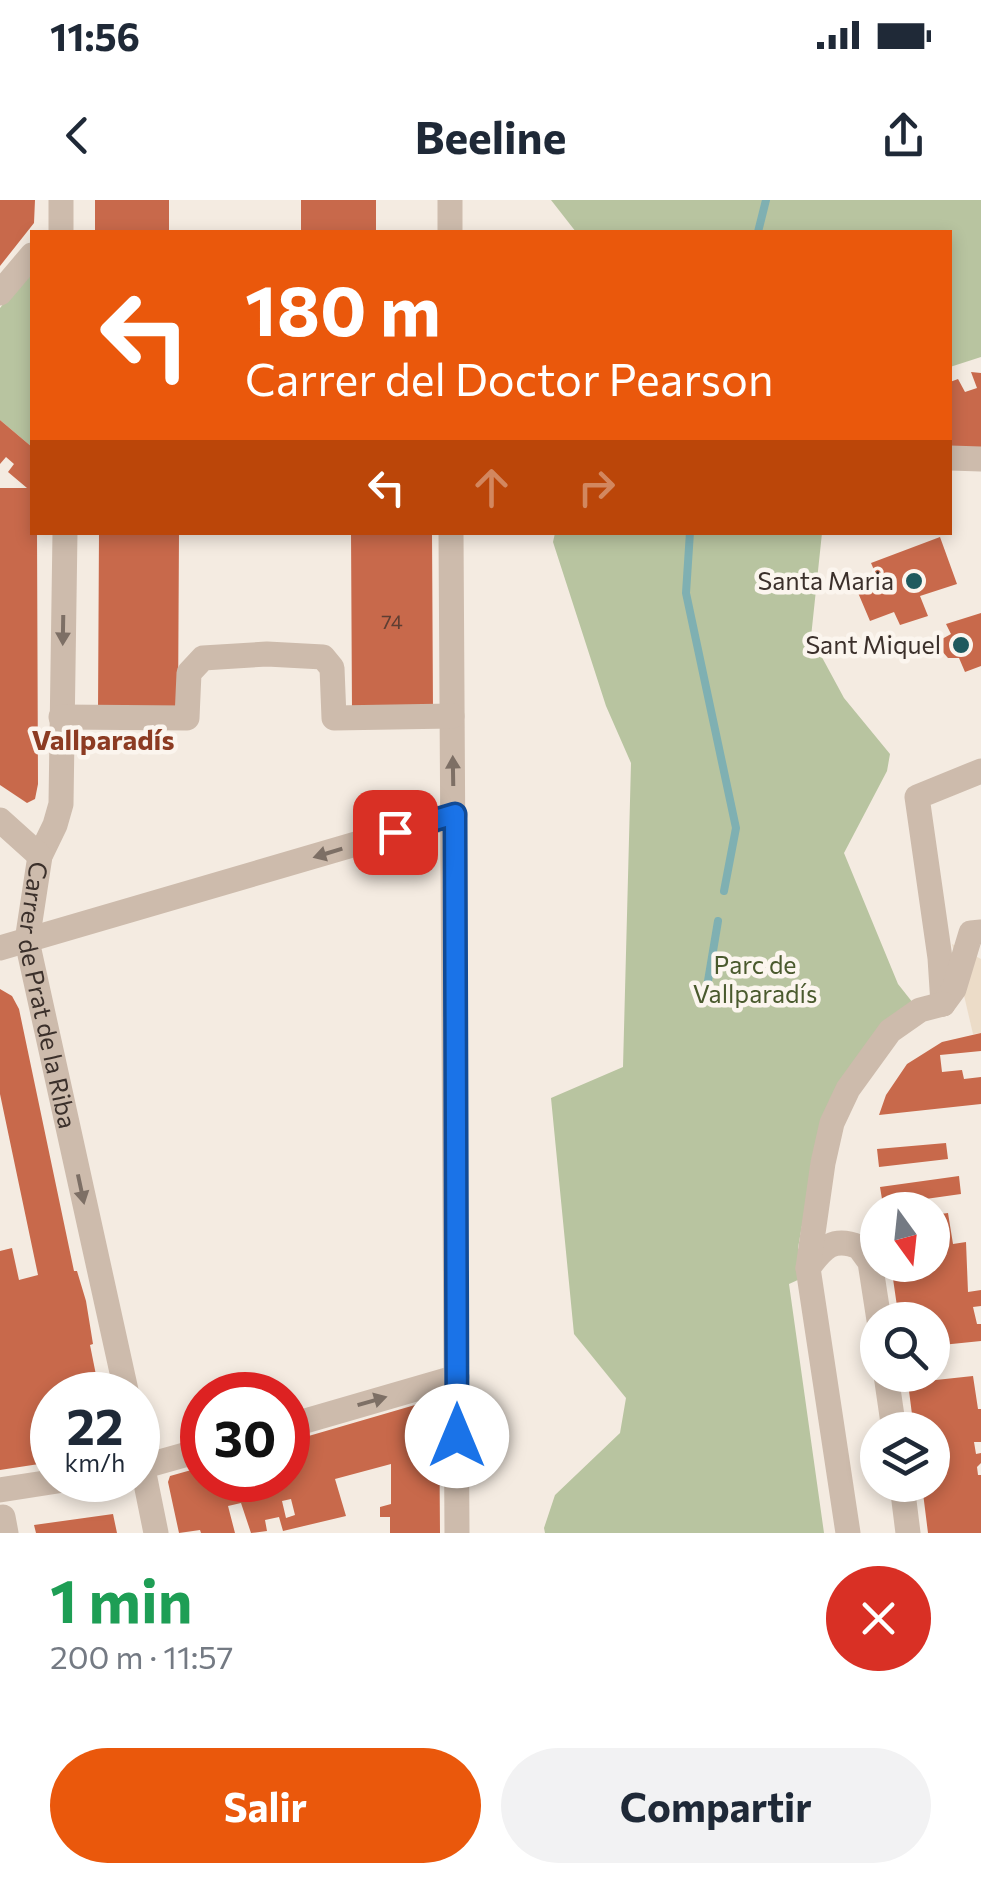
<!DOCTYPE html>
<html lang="es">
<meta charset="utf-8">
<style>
:root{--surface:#fff;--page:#f2f2f3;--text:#1f2937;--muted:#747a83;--accent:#ea580c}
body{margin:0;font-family:Commissioner,sans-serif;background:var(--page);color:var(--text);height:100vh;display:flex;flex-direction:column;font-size:38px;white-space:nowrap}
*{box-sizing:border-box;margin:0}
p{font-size:32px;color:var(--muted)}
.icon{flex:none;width:55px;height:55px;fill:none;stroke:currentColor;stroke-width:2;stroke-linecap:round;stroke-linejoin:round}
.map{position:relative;height:1333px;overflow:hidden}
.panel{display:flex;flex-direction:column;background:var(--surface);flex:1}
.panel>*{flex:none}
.hud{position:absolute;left:30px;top:30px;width:922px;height:305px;border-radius:0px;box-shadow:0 5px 15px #0003;background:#ea580c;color:#fff;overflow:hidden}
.needle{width:65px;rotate:165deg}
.buttons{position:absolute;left:860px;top:992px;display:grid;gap:20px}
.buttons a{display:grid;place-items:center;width:90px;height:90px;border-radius:50%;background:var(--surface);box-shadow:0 5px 15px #0003;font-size:50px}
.speed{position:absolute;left:30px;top:1172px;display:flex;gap:20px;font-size:50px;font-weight:700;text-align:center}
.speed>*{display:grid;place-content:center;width:130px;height:130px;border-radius:50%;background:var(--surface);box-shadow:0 5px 15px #0003;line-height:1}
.speed small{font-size:25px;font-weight:400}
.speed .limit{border:15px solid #d22;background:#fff;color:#111}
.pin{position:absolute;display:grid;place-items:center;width:85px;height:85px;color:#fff;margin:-42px;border-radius:20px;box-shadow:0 5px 15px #0006}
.me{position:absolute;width:110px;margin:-55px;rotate:0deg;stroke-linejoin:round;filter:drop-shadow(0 0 8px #0008)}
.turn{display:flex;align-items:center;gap:35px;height:210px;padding:0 50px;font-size:45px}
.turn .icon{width:130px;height:130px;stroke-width:2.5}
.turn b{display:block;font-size:70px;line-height:85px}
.lanes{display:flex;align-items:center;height:95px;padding:0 50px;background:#0003;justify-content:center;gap:50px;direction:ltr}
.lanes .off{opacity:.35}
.round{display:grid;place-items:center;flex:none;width:105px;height:105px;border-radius:52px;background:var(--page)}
.overview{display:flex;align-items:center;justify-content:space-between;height:170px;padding:0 50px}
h1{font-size:60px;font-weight:700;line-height:75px;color:#1e9e55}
.primary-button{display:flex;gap:20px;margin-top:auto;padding:20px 50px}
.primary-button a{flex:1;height:115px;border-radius:60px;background:var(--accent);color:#fff;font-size:40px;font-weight:700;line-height:115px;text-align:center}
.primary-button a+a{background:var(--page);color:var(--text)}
.status{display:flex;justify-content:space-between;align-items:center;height:70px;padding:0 50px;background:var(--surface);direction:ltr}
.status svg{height:28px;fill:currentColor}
header{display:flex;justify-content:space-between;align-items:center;height:130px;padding:0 50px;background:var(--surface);font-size:45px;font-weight:700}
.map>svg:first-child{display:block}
.green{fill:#b8c4a0}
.plaza{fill:#ecdcc8}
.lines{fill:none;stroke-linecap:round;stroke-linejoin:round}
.stream{stroke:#7fb0b2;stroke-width:8}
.building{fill:#c8694b;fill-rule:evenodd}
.minor{stroke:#cdbbac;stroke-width:25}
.oneway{fill:#7d6f65}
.route-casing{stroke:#114b97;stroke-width:25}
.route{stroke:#1a73e8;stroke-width:18}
.poi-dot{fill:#1f5a5e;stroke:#fbf5ee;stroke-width:4}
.labels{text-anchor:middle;stroke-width:9;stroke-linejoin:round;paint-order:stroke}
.number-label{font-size:20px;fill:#5e3e33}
.poi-label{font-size:25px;fill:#3b302b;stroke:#fbf5ee;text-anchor:end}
.park-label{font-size:25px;fill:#4a5a2e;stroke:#fbf5ee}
.street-label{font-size:25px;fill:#3b302b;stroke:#fbf5ee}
.neighbourhood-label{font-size:28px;font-weight:bold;fill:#8c3b22;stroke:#fbf5ee}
</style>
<div class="status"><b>11:56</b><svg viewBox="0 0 49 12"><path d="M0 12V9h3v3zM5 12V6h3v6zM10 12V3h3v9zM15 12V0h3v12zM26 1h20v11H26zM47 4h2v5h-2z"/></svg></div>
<header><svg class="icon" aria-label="back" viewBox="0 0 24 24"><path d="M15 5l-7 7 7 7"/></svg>Beeline<svg class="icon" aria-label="share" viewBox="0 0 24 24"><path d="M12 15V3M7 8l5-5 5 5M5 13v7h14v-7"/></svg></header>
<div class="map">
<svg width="981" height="1333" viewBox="0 0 981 1333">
<rect width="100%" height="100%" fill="#f4ebe1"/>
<path class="green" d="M 551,0 L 981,0 L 981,157 L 950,167 L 950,32 L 576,32 Z
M 30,71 L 32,71 L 32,247 L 0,220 L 0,108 Z
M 555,333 L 822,333 L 811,437 L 844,498 L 890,554 L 887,571 L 844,653 L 898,784 L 913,803 L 818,936 L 798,1048 L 800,1079 L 789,1084 L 824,1333 L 545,1333 L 544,1328 L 555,1295 L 620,1233 L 626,1198 L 574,1134 L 551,898 L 623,867 L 631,563 L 606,506 L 553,342 Z"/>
<path class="plaza" d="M 952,744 L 981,759 L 981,833 L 973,834 Z"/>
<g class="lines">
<path class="stream" d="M 758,32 L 766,0
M 690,332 L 686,393 L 736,628 L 724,691
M 705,799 L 718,721"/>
</g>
<path class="building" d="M 0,0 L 35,0 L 34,23 L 0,66 Z
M 95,0 L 169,0 L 169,32 L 95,32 Z
M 301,0 L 376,0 L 376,32 L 301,32 Z
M 971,172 L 981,173 L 981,247 L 950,248 L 950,182 L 958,179 L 965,192 L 977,188 Z
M 0,220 L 32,247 L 32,332 L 37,332 L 38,584 L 35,599 L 27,603 L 0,585 L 0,288 L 27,288 L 8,272 L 14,264 L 6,257 L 0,264 Z
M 99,332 L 179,332 L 178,511 L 98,510 Z
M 351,332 L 432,332 L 433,512 L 352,512 Z
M 940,337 L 957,384 L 920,396 L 928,416 L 900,425 L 894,412 L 870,421 L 856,388 L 878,379 L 871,363 Z
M 981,413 L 981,466 L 965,472 L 959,458 L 948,458 L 941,450 L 942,439 L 951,434 L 946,424 Z
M 0,789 L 12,796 L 19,809 L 74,1071 L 77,1071 L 86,1101 L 93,1144 L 90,1145 L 100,1195 L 52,1195 L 52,1262 L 0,1270 L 0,1051 L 12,1048 L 19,1080 L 38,1075 L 0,894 Z
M 981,833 L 981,851 L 940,855 L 942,872 L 962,870 L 964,879 L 981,877 L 981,904 L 879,915 L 886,895 L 907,864 L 942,842 Z
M 946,943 L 948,959 L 879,967 L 877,949 Z
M 959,976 L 961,994 L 883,1005 L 880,987 Z
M 948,1013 L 953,1044 L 966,1042 L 968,1092 L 981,1090 L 981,1106 L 973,1107 L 977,1124 L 981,1124 L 981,1141 L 932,1146 L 932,1120 L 899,1120 L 891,1065 L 932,1065 L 932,1015 Z
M 973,1176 L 978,1209 L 981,1209 L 981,1242 L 974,1242 L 976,1254 L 981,1253 L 981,1263 L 977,1267 L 978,1275 L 981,1275 L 981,1333 L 928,1333 L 922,1285 L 932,1285 L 932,1230 L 914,1230 L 908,1183 Z
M 439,1198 L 440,1333 L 390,1333 L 390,1317 L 380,1317 L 380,1307 L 391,1304 L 391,1264 L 335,1279 L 346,1316 L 283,1331 L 279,1317 L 265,1320 L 267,1331 L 251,1333 L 241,1303 L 228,1306 L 235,1333 L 201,1333 L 200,1330 L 179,1333 L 168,1282 L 170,1276 L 202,1267 L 202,1280 L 269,1280 L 270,1285 L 274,1280 L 291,1279 L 288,1268 L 288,1242 ZM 291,1299 L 295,1315 L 286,1318 L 282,1301 Z
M 113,1314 L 117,1333 L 36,1333 L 34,1325 Z"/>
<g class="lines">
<g class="minor">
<path d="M 61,0 L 61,32"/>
<path d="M 450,0 L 450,32"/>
<path d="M 0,93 L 32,55"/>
<path d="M 950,258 L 981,259"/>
<path id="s1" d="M 65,332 L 61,604 L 55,625 L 40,656 L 27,741 L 127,1195"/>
<path d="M 451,332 L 457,1333"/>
<path d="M 61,517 L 187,518 L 189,473 L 203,458 L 267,454 L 323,457 L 332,468 L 334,518 L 452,516"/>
<path d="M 0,620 L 40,656"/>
<path d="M 0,748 L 455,615"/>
<path d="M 943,804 L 940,758 L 917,597 L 981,571"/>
<path d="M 943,804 L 954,789 L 971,733 L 981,732"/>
<path d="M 808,1068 C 823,1048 833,1036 859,1047 L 870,1062 L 879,1120"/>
<path d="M 886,1175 L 894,1230"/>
<path d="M 288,1226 L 457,1177"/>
<path d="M 138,1244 L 156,1333"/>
<path d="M 138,1268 L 202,1250"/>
<path d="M 902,1285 L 908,1333"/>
<path d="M 0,1290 L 64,1280"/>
<path d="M 3,1317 L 6,1333"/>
<path d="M 848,1333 L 808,1068 L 823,963 L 832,923 L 848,889 L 890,831 L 920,810 L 943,804"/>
</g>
</g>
<defs><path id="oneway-solid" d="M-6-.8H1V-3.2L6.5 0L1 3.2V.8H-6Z" transform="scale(2.5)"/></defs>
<g class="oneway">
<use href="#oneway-solid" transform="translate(63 430) rotate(91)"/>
<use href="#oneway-solid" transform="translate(453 571) rotate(-91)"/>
<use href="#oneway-solid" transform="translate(328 653) rotate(163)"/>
<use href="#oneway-solid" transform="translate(81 989) rotate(78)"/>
<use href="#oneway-solid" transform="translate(372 1201) rotate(-16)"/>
</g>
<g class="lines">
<g class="route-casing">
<path id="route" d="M 395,632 L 455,614 L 457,1236"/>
</g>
<use href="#route" class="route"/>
</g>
<g class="poi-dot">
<circle cx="914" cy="381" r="10"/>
<circle cx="961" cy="445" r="10"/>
</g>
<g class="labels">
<g class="number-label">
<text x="392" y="429">74</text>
</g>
<g class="poi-label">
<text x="894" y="390">Santa Maria</text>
<text x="941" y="454">Sant Miquel</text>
</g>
<g class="park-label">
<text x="755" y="774">Parc de<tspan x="755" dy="29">Vallparadís</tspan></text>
</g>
<g class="street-label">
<text dy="9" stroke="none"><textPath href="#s1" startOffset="470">Carrer de Prat de la Riba</textPath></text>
</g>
<g class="neighbourhood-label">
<text x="103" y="550">Vallparadís</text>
</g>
</g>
</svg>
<div class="buttons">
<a><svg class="needle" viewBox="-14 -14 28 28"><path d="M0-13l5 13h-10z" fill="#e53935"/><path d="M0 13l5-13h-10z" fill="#747a83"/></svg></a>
<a><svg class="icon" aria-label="search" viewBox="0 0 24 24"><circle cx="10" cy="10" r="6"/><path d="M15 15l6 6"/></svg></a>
<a><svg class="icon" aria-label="layers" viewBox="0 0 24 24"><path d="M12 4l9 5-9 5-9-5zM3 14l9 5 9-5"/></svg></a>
</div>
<div class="speed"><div>22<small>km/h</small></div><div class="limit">30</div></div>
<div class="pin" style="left:395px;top:632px;background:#d93025"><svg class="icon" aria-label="arrive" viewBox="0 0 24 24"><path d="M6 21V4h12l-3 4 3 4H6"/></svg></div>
<svg class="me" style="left:457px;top:1236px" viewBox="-20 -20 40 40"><circle r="19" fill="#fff"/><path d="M0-13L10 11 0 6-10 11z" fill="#1a73e8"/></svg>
<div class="hud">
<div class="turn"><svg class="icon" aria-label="left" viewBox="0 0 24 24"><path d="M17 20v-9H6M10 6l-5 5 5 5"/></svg><div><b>180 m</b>Carrer del Doctor Pearson</div></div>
<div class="lanes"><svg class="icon" aria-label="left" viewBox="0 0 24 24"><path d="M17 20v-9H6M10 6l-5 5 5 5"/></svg><svg class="icon off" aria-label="ahead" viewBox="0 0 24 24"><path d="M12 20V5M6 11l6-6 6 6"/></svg><svg class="icon off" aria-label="right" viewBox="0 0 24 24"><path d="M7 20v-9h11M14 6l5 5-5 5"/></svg></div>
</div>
</div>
<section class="panel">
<div class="overview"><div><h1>1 min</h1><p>200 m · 11:57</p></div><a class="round" style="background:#d93025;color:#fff"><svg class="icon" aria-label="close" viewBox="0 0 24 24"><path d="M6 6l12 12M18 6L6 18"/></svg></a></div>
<div class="primary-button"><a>Salir</a><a>Compartir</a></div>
</section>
